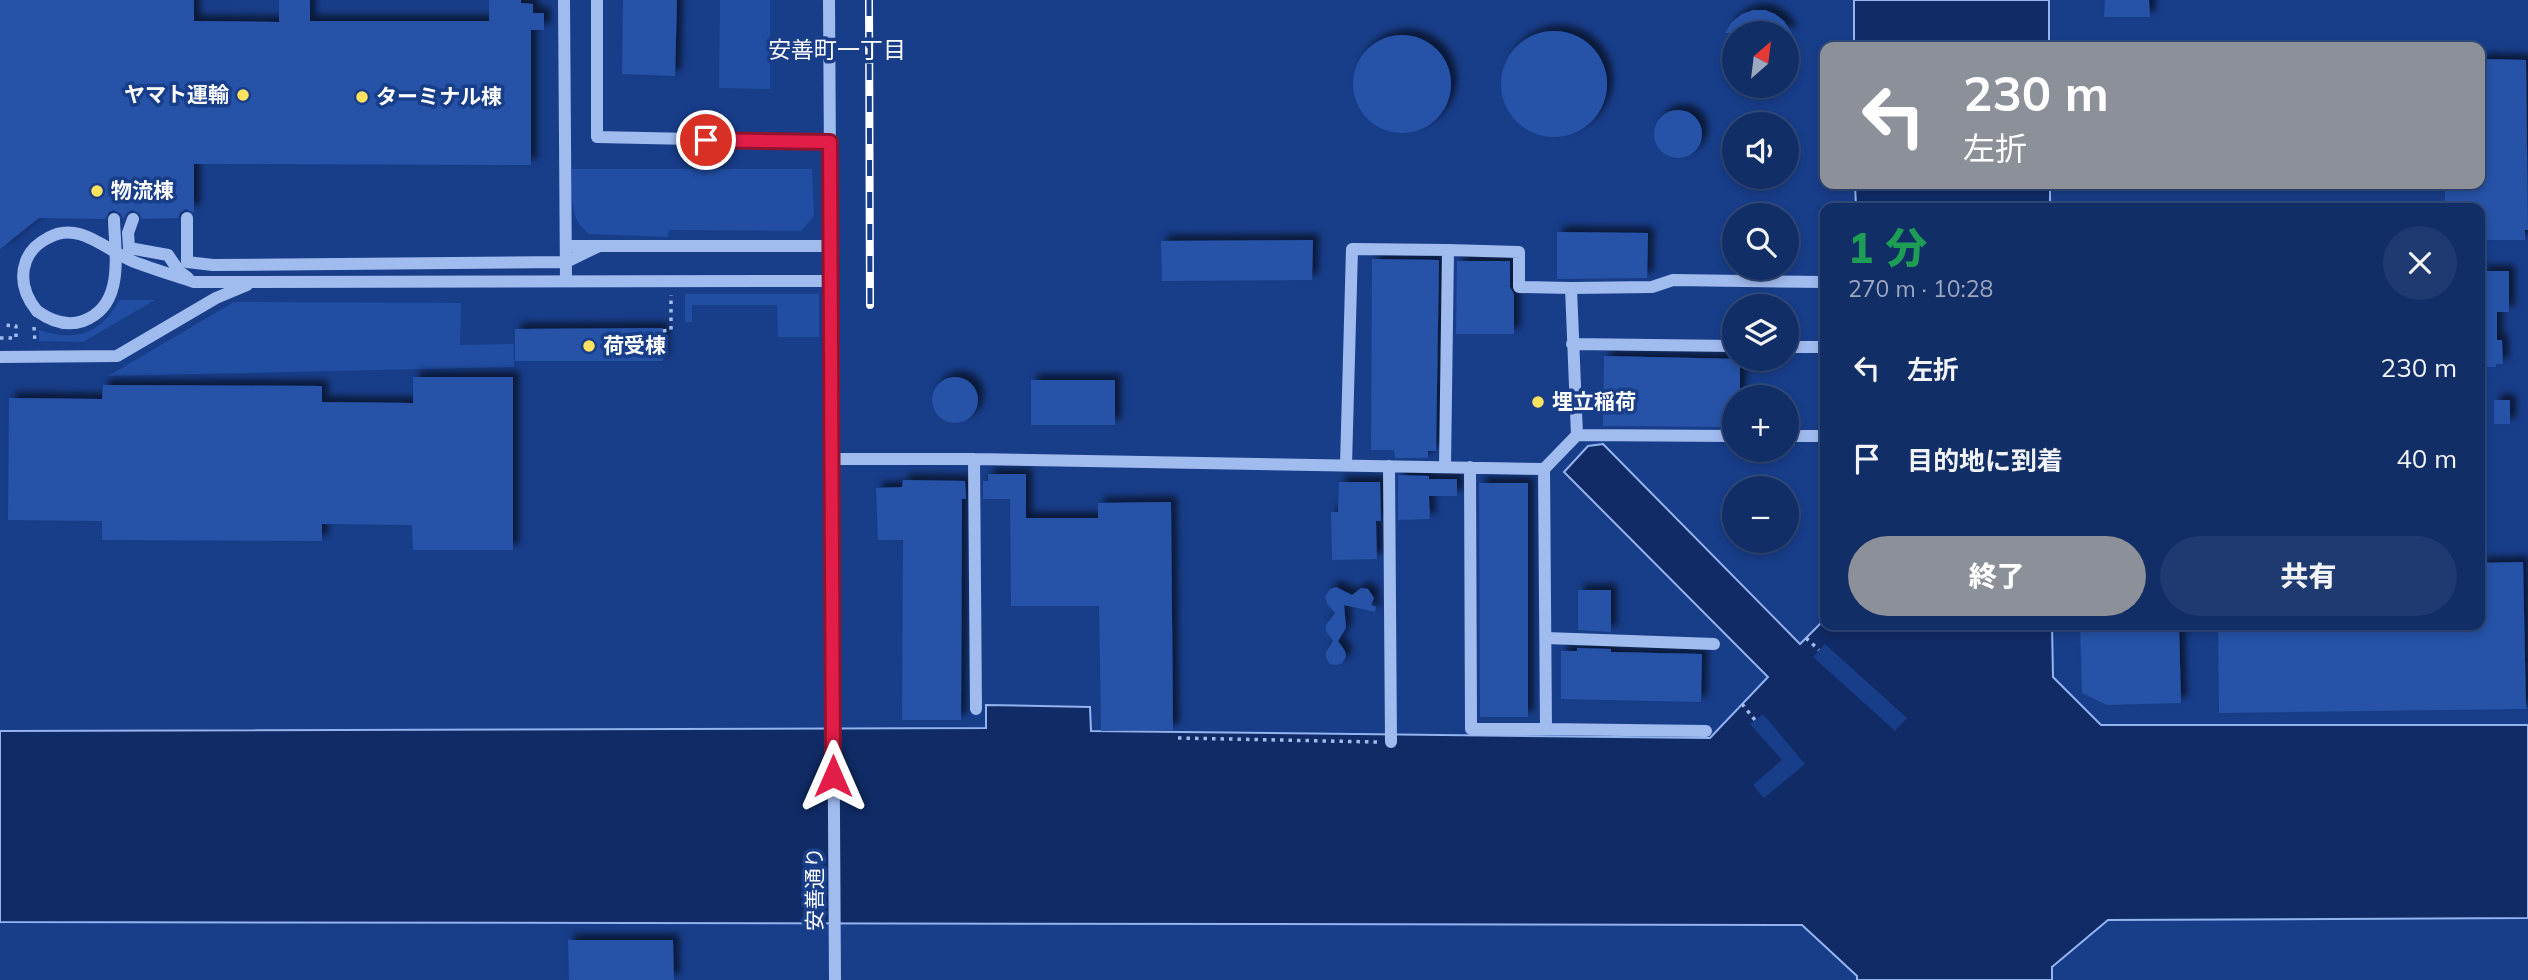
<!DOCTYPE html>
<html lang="ja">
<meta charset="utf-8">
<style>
:root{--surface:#122e67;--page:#1f3a70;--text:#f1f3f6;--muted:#9ca8c0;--line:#314a7b;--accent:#8c9099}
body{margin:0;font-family:Mulish,"Noto Sans JP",sans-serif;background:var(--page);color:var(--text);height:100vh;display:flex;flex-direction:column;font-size:26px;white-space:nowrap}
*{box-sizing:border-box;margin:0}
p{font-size:23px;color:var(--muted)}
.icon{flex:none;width:38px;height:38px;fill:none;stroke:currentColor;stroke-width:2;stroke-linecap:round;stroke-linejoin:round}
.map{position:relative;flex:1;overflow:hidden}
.drawer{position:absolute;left:1820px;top:203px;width:665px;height:427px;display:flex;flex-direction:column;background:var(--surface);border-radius:14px;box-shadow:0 4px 10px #0003,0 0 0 2px var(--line)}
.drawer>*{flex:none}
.banner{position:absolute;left:1820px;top:42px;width:665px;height:147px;border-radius:14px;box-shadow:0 4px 10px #0003,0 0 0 2px var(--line);background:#8c9099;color:#fff;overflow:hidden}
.needle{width:46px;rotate:28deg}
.buttons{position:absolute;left:1722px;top:21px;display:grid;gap:14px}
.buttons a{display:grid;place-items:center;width:77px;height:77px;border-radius:50%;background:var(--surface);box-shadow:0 4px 10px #0003,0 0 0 2px var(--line);font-size:35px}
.pin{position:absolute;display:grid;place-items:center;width:60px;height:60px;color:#fff;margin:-30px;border:4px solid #fff;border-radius:50%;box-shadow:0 2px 7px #0007}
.me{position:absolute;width:77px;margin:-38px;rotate:0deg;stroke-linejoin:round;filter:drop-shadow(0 0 5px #0008)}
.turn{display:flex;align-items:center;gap:24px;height:147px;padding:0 28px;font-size:32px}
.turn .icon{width:91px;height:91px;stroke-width:2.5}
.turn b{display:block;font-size:49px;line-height:60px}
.round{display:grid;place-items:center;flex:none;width:74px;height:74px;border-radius:37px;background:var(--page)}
.overview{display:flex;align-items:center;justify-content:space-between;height:119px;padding:0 28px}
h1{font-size:42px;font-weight:800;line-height:52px;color:#1e9e55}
.cta{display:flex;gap:14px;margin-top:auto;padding:14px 28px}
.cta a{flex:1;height:80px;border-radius:42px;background:var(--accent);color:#fff;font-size:28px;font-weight:800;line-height:80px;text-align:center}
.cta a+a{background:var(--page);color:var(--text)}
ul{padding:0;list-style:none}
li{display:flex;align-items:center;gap:21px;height:91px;padding:0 28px}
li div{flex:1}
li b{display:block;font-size:26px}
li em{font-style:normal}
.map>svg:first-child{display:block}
.green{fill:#214da2}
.water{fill:#102b66;stroke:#93b4f0;stroke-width:2}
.pier{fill:#183d89}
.building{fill:#2752a7;filter:url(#shadow)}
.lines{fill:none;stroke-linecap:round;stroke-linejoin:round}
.path{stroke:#a0bbee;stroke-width:3.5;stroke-dasharray:3.5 5;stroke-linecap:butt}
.minor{stroke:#a0bbee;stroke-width:12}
.rail-casing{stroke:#fff;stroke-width:8}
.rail{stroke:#183d89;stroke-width:5;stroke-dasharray:16;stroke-linecap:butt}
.minor-bridge{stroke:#a0bbee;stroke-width:12}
.route-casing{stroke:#92132f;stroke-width:18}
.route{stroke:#e11d48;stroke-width:12}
.poi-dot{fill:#ffe25d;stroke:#183d89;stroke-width:2.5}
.labels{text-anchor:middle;stroke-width:7;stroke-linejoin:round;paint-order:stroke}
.poi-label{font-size:21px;font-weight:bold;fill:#fff;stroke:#183d89;text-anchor:start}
.street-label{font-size:21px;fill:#fff;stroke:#183d89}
.neighbourhood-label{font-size:23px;fill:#fff;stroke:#183d89}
</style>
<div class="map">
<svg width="2528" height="980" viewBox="0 0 2528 980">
<defs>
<filter id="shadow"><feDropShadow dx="6" dy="-6" stdDeviation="3.5" flood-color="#0009"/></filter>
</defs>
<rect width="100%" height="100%" fill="#183d89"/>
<path class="green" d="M 720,0 L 770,0 L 770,89 L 719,88 Z
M 572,169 L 812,169 L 814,216 L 801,231 L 669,230 L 668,237 L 589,234 C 568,219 572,193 572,169 Z
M 685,294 L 819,294 L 819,337 L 778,337 L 777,305 L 692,305 L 692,322 L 685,322 Z
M 119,300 L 155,300 L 83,342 L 39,341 L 39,330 C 75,342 101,334 119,300 Z
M 234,302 L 461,303 L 460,345 L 514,344 L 514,367 L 108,376 Z"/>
<path class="water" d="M 1854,0 L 2049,0 L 2049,47 L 1854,47 Z
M 1855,184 L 2050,184 L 2050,208 L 1856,208 Z
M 1603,444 L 1800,644 L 1825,619 L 1825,625 L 2052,625 L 2053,677 L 2101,725 L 2528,725 L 2528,918 L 2108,920 L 2052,967 L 2052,980 L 1857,980 L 1857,976 L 1802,925 L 0,922 L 0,731 L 986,728 L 986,705 L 1090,707 L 1091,731 L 1710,738 L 1768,677 L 1564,472 L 1588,446 Z"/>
<path class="pier" d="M 1825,644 L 1907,718 L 1895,731 L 1813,657 Z
M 1763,714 L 1805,764 L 1764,798 L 1753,785 L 1782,760 L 1750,724 Z"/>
<path class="building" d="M 0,0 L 194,0 L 194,21 L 279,22 L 279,0 L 310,0 L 310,21 L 489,21 L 489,0 L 521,0 L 521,3 L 533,4 L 533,13 L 544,13 L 544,30 L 531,30 L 531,165 L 194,164 L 194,213 L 186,209 L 180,213 L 178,218 L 142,219 L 139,213 L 132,210 L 127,213 L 123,219 L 121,214 L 114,210 L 109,212 L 105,219 L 39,218 L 0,249 Z
M 623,0 L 677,0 L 675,76 L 622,74 Z
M 2105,0 L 2149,0 L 2150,17 L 2104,17 Z
M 1753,10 L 1765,10 L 1775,14 L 1784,21 L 1792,33 L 1725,33 L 1732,22 L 1742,14 Z
M1501 84a53 53 0 1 1 106 0a53 53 0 1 1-106 0Z
M1353 84a49 49 0 1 1 98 0a49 49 0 1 1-98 0Z
M 2480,59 L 2526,60 L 2528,230 L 2525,230 L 2525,240 L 2480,240 L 2480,208 L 2445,208 L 2445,184 L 2480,184 Z
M1654 134a24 24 0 1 1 48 0a24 24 0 1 1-48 0Z
M 1557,232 L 1648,233 L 1647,278 L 1557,279 Z
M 1313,240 L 1312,280 L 1162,281 L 1161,241 Z
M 1372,259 L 1439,260 L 1436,451 L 1428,451 L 1428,458 L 1395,458 L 1394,450 L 1371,450 Z
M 1457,261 L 1510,261 L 1510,287 L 1514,294 L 1514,334 L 1456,334 Z
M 2480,271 L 2509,271 L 2509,312 L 2497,312 L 2497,340 L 2502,340 L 2503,364 L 2496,364 L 2496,367 L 2480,367 Z
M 663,328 L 663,361 L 515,361 L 515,329 Z
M 1604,356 L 1740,359 L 1740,397 L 1734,397 L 1734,427 L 1603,426 Z
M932 400a23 23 0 1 1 46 0a23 23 0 1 1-46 0Z
M 413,377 L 513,377 L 513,550 L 413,550 L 412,525 L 322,524 L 322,541 L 102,540 L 102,521 L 8,520 L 9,398 L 102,399 L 103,385 L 322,386 L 322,402 L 413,403 Z
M 1031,380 L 1115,380 L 1115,425 L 1031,425 Z
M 2494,400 L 2510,400 L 2510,424 L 2494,424 Z
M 988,474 L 1026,474 L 1026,518 L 1098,518 L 1098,503 L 1171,502 L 1173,730 L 1101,731 L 1099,606 L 1011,606 L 1010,499 L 983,499 L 983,481 L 988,481 Z
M 1398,475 L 1429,476 L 1429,479 L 1457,479 L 1457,496 L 1429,496 L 1430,519 L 1398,520 Z
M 903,480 L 965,481 L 966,499 L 962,499 L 961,720 L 902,720 L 903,540 L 878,540 L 876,488 L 902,487 Z
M 1339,482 L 1380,482 L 1381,521 L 1376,521 L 1377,559 L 1332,560 L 1331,512 L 1338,512 Z
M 1479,483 L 1528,483 L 1528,717 L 1480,717 Z
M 2523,562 L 2526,709 L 2219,713 L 2218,625 L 2480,625 L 2480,563 Z
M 1336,587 L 1352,595 L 1361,588 L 1368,589 L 1374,598 L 1371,605 L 1376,607 L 1375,612 L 1344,605 L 1346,628 L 1338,641 L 1345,651 L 1346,657 L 1342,663 L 1337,665 L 1330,664 L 1326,658 L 1326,652 L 1333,641 L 1326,631 L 1326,625 L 1335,613 L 1327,603 L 1325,597 L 1330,589 Z
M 1578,590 L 1611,590 L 1611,632 L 1578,630 Z
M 2080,625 L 2179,625 L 2181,703 L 2107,705 L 2082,693 Z
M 1577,648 L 1611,649 L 1611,652 L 1702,654 L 1701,702 L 1561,699 L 1561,651 L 1577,651 Z
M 568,940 L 673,940 L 674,980 L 569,980 Z"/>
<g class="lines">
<path class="path" d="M 34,327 L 35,343
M 663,331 L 671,330 L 671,295
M 0,338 L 16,338 L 16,326 L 3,325
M 1806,638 L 1819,650
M 1742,704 L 1755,720
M 1178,738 L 1378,742"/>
<path class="minor" d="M 564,0 L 566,281
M 597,0 L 597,137 L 830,142
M 829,0 L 835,980
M 187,218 L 187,262 L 213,265 L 566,262 L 599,246
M 133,219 L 128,233 L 129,248 L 168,255 L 179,271 L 188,278
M 566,246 L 830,246
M 1448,250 L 1519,252 L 1519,287 L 1571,288
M 37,311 C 25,296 19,280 26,261 C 30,250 38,243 48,238 C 78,220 106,250 132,261 C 152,269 173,275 194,282 L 830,281
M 1572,344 L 1734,346
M 1787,347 L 1825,347
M 0,357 L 117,356 L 216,298 L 247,285
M 1577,435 L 1734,436
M 1787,436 L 1825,436
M 831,459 L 974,459 L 1544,469
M 974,459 L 976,709
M 1346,465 L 1352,249 L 1448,250 L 1445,467
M 1389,466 L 1391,742
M 1470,467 L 1471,729 L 1546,729
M 1546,638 L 1714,644
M 1706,731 L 1546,729 L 1544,469 L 1577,435 L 1571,288 L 1652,287 L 1673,280 L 1825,282"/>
<g class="rail-casing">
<path id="rail" d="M 869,0 L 870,305"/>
</g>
<use href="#rail" class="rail"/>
<path class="minor-bridge" d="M 37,311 C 51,321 66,327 83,321 C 125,306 115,255 114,219"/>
</g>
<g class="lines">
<g class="route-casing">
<path id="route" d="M 706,140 L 830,142 L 833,776"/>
</g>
<use href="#route" class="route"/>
</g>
<g class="poi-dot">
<circle cx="243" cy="95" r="7"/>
<circle cx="362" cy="97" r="7"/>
<circle cx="97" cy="191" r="7"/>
<circle cx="589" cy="346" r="7"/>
<circle cx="1538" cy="402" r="7"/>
</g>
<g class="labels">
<g class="poi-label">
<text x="229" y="102" text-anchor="end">ヤマト運輸</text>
<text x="376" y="104">ターミナル棟</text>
<text x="111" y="198">物流棟</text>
<text x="603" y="353">荷受棟</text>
<text x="1552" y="409">埋立稲荷</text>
</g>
<g class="street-label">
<text transform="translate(815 889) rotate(-90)" y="7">安善通り</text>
</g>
<g class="neighbourhood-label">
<text x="837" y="58">安善町一丁目</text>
</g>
</g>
</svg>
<div class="buttons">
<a><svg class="needle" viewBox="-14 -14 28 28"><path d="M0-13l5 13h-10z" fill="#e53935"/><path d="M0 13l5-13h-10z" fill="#9ca8c0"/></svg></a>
<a><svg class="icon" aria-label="sound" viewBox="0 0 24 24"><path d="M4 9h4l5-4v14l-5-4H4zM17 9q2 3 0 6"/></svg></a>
<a><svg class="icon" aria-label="search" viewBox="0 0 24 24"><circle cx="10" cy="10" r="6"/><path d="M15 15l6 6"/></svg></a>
<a><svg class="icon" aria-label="layers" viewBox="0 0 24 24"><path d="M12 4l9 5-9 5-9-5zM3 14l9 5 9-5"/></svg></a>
<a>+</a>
<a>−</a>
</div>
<div class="pin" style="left:706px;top:140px;background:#d93025"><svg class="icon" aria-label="arrive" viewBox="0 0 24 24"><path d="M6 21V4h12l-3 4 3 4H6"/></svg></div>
<svg class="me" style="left:833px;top:776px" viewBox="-20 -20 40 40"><path d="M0-17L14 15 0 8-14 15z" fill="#e11d48" stroke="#fff" stroke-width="4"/></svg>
<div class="banner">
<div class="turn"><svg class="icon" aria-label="left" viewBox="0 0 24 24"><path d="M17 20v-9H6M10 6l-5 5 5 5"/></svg><div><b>230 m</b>左折</div></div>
</div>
<section class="drawer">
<div class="overview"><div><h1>1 分</h1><p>270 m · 10:28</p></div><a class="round"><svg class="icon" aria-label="close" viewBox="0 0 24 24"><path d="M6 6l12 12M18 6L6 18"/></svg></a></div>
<ul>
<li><svg class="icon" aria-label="left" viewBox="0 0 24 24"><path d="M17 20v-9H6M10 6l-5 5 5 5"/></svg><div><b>左折</b></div><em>230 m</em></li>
<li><svg class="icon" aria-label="arrive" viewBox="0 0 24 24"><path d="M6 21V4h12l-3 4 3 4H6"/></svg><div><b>目的地に到着</b></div><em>40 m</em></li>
</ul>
<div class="cta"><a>終了</a><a>共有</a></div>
</section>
</div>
